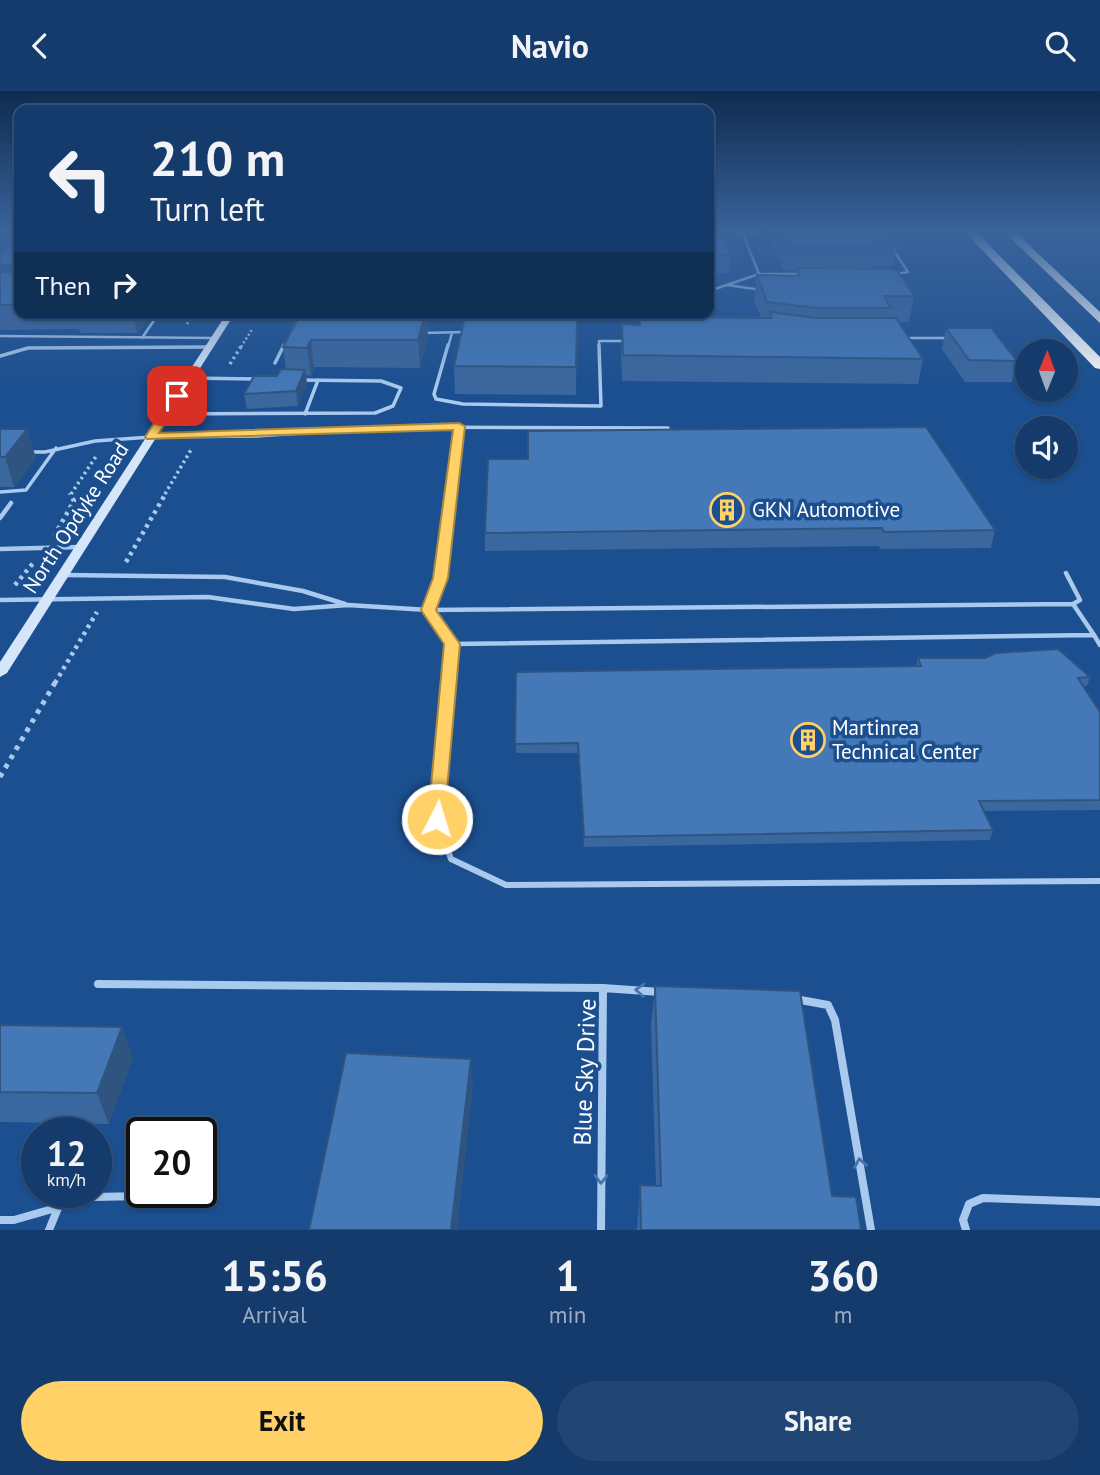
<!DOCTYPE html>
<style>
:root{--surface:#143b6b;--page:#214673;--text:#f1f3f6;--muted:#9dadc1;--line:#33557e;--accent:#ffd166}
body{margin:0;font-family:"PT Sans",sans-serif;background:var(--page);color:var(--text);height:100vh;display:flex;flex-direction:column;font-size:26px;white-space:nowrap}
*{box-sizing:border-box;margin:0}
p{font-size:23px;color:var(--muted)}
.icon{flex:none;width:38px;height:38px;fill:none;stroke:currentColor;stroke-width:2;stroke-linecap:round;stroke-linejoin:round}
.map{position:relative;height:1139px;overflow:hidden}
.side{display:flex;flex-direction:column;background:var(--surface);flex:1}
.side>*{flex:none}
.hud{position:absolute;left:14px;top:14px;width:700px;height:214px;border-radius:14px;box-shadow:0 2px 5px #0004,0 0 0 2px var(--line);background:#143b6b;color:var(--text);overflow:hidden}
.needle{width:46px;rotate:1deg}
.controls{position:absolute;left:1015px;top:248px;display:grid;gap:14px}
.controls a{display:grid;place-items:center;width:63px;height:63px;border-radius:50%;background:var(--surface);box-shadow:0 2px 5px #0004,0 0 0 2px var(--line);font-size:35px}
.speed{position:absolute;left:21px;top:1026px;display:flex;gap:14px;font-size:35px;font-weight:700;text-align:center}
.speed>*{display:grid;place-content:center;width:91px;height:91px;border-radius:50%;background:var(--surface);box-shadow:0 2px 5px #0004,0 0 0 2px var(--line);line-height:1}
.speed small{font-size:18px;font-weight:400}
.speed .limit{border:4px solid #111;border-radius:10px;background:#fff;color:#111}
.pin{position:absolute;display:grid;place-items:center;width:60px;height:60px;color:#fff;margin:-30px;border-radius:14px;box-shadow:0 4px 10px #0006}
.me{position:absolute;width:77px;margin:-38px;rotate:5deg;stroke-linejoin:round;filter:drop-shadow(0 0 5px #0008)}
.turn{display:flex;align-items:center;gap:24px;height:147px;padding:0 21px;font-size:32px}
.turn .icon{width:91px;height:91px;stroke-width:2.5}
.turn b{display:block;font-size:49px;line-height:60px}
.then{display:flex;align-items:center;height:66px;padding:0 21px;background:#0003;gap:14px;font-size:26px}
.eta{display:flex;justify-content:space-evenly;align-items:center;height:119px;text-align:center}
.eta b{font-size:42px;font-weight:700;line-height:49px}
.cta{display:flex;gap:14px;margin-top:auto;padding:14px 21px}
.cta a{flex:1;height:80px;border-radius:42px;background:var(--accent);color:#111;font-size:28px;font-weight:700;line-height:80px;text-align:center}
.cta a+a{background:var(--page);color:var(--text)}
header{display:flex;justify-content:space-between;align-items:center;height:91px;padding:0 21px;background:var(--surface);font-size:32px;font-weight:700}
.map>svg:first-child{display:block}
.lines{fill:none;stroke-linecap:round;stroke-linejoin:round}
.path-far3{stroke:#a9c9ee;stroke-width:2.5;stroke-dasharray:2 2.5;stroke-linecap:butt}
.path-far2{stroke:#a9c9ee;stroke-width:3.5;stroke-dasharray:2.5 3.5;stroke-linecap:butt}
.path-far1{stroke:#a9c9ee;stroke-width:4.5;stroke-dasharray:3.5 4.5;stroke-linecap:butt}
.path{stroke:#a9c9ee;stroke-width:5;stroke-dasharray:4.5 6;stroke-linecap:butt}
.service-far4{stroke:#a9c9ee;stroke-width:2.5}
.service-far3{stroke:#a9c9ee;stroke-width:3.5}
.service-far2{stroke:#a9c9ee;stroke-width:4.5}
.service-far1{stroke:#a9c9ee;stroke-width:6}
.service{stroke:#a9c9ee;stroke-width:8}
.minor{stroke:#a9c9ee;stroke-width:3.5}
.secondary{fill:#d6e6fa;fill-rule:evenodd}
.motorway{fill:#fff;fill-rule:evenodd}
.wall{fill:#3a679d}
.shaded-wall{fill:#305480}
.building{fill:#4478b7;stroke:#305480;stroke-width:2}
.oneway{stroke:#4674ac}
.route{fill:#ffd166;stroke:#a68842;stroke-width:2}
.labels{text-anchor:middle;stroke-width:7;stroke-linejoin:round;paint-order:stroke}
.poi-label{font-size:21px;fill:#fff;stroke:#1b4f8f;text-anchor:start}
.street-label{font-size:21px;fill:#fff;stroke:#1b4f8f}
.near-street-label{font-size:24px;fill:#fff;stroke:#1b4f8f}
</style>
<header><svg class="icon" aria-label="back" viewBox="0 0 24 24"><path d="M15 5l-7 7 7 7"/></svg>Navio<svg class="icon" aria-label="search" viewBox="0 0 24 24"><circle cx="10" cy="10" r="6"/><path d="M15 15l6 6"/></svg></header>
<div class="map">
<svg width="1100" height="1139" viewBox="0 0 1100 1139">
<rect width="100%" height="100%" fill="#1b4f8f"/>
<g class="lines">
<path class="path-far3" d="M 187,233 L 194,222
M 241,256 L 253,237"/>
<path class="path-far2" d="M 230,273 L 242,254
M 71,403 L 97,364
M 165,403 L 192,357"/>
<path class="path-far1" d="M 54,445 L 74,410 L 70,402
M 126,471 L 166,402
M 15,494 L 34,471
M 55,592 L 97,521"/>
<path class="path" d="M 0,686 L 56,590"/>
<path class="service-far4" d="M 720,139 L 743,143
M 0,141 L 19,140
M 892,157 L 908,181 L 895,183
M 759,183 L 743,143 L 787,139
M 727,194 L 762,199
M 709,200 L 759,183 L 801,183
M 675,222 L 689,228
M 423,242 L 466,241
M 0,245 L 215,247
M 142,247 L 159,222
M 902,247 L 948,247
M 284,256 L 301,222
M 448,256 L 452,242
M 599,256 L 599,250 L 625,250"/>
<path class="service-far3" d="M 448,254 L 434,303 L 436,308 L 463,313 L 601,315 L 599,254
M 0,265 L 28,257 L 210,256
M 275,272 L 284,254
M 189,287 L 259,288
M 167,323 L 375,322 L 393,315 L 401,297 L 381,290 L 300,289
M 305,323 L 318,289
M 28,361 L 45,361 L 95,350 L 151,346 L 256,345 L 393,336 L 668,337
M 0,401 L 26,399 L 56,357
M 450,403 L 459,335"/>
<path class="service-far2" d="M 451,402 L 440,487 L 428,519 L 452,553 L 1094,544 L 1073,513
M 0,427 L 11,412
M 0,458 L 80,456
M 64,484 L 225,486 L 303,500 L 345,513
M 0,509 L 208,506 L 294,518 L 348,514 L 428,519 L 1073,513 L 1080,509 L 1066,482
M 1094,544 L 1100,554
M 449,592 L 452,553"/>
<path class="service-far1" d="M 449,590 L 437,728 L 451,768 L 506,794 L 1100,790"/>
<path class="service" d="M 98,893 L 603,897
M 795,908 L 828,914 L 835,929 L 871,1139
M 0,1129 L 14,1129 L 94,1106 L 144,1105
M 49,1139 L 58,1117
M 601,1139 L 603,897 L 660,901
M 966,1139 L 963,1129 L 969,1113 L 983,1107 L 1100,1111"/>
<path class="minor" d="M 229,225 L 309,226
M 419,226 L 473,227
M 569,227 L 631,228 L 644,222"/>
<path class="secondary" d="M 227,222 L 235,222 L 7,582 L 0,586 L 0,571 Z"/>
<path class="motorway" d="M 963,139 L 974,139 L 1100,266 L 1100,278 L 1095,277 Z
M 1002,139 L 1013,139 L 1100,221 L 1100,232 Z"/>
</g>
<path class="wall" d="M 709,139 L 731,164 L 729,182 L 709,182 Z
M 769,139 L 888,139 L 897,152 L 893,175 L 876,175 L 875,178 L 914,205 L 909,231 L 899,231 L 923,268 L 918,293 L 622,290 L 621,258 L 622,233 L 639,234 L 639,226 L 761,227 L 754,209 L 757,184 L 796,185 L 797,179 L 784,179 L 769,145 Z
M 19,149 L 19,222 L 152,222 L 137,242 L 80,242 L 79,238 L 0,239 L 0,165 Z
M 301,222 L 426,222 L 428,246 L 420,277 L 314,276 L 311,285 L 306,284 L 307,293 L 298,315 L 247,318 L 244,303 L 277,285 L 286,278 L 283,256 Z
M 483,222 L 555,222 L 555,226 L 577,226 L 576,304 L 455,303 L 454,275 L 483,225 Z
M 946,237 L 1017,270 L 1012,291 L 965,291 L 942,258 Z
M 0,338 L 36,367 L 14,396 L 0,396 Z
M 488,368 L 995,439 L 991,457 L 880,458 L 879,455 L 485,460 L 485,442 Z
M 918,567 L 1090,586 L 1087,595 L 1083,595 L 1100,621 L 1100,719 L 984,720 L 993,739 L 990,749 L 584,756 L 578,662 L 516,662 L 516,581 L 916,575 Z
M 655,895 L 832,1105 L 861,1139 L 637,1139 L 640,1094 L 656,1095 L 651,935 Z
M 0,934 L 133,967 L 109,1033 L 0,1031 Z"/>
<path class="shaded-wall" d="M 0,174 L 13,174 L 19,197 L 0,198 Z
M 133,222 L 152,222 L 137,242 Z
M 425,222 L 426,222 L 428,246 L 420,277 L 418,249 Z
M 311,249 L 314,276 L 311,285 L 307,257 Z
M 305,279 L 307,293 L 298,315 L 296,300 Z
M 27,338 L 36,367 L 14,396 L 5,366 Z
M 122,936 L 133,967 L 109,1033 L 97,1002 Z
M 471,968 L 473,998 L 457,1139 L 451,1139 Z"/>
<path class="building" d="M 709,139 L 722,139 L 731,164 L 709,164 Z
M 779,139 L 888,139 L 897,152 L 878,151 L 879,154 L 787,155 Z
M 17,149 L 19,149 L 19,214 L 0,214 L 0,181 L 13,181 L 17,178 L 13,174 L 0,174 L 0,165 Z
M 797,177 L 896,178 L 914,205 L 884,205 L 891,217 L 817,217 L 767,211 L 757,184 L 800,185 Z
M 770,221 L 816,227 L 896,227 L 923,268 L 623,264 L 622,233 L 640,234 L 639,226 L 772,227 Z
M 301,222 L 425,222 L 418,249 L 311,249 L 307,257 L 283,256 Z
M 483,222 L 554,222 L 554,226 L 577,226 L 576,276 L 454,275 L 465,225 L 483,225 Z
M 946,237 L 991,237 L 1017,270 L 969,269 Z
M 281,278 L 305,279 L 296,300 L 244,303 L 254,285 L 277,285 Z
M 926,336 L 995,439 L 884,441 L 882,437 L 485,442 L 488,368 L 528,368 L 528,340 Z
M 0,338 L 27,338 L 5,366 L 0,366 Z
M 1058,558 L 1090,586 L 1078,587 L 1100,621 L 1100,709 L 979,710 L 993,739 L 584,746 L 578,652 L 515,653 L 516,581 L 921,575 L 918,567 L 985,567 L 996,562 Z
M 655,895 L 800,900 L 832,1105 L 856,1106 L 861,1139 L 641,1139 L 640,1094 L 661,1095 Z
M 0,934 L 122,936 L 97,1002 L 0,1001 Z
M 346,962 L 471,968 L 451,1139 L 309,1139 Z"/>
<defs><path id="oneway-chevron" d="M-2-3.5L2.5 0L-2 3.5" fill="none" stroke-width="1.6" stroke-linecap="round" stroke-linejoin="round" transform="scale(1.75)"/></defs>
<g class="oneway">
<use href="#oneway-chevron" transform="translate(640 899) rotate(-177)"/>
<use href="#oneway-chevron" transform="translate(860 1072) rotate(-100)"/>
<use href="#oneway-chevron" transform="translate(601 1088) rotate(91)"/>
</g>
<linearGradient id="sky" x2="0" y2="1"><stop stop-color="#0f2b4f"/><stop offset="0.47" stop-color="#39639b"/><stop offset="1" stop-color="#39639b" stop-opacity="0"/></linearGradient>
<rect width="1100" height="298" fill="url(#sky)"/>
<path class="route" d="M 177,302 L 183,305 L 159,342 L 459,332 L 465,335 L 448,487 L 436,519 L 460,553 L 444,733 L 431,733 L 428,728 L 444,553 L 421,519 L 433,487 L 453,339 L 147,348 L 145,346 L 172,305 Z"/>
<defs>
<g id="building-ring" transform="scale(1.75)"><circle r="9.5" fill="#1b4f8f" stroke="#ffd166" stroke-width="1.5"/><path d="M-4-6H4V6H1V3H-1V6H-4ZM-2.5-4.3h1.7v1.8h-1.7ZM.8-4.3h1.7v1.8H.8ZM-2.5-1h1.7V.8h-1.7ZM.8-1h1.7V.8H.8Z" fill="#ffd166"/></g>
</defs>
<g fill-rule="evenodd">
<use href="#building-ring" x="727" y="419"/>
<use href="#building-ring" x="808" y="649"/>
</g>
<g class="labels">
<g class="poi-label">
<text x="752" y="426">GKN Automotive</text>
<text x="832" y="644">Martinrea<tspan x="832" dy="24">Technical Center</tspan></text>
</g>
<g class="street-label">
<text transform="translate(76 427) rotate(-57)" y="7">North Opdyke Road</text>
</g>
<g class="near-street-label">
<text transform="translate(585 981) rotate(-88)" y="8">Blue Sky Drive</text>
</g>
</g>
</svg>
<div class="controls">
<a><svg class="needle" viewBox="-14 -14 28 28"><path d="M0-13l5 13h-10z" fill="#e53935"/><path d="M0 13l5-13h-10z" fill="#9dadc1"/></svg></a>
<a><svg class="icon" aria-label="sound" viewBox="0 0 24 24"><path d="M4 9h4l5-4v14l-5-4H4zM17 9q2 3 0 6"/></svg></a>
</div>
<div class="speed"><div>12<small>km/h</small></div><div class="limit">20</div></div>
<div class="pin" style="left:177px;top:305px;background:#d93025"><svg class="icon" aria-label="arrive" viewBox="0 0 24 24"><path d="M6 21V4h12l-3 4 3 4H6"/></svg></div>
<svg class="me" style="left:437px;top:728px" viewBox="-20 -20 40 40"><circle r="17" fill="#ffd166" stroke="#fff" stroke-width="3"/><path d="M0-11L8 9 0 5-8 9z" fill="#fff"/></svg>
<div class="hud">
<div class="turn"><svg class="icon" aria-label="left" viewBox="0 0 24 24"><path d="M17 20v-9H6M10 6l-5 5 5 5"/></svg><div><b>210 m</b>Turn left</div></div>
<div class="then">Then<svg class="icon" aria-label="right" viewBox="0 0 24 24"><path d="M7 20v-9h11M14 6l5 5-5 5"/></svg></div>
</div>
</div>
<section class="side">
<div class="eta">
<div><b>15:56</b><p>Arrival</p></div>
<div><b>1</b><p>min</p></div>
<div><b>360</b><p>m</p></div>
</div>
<div class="cta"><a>Exit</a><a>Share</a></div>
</section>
